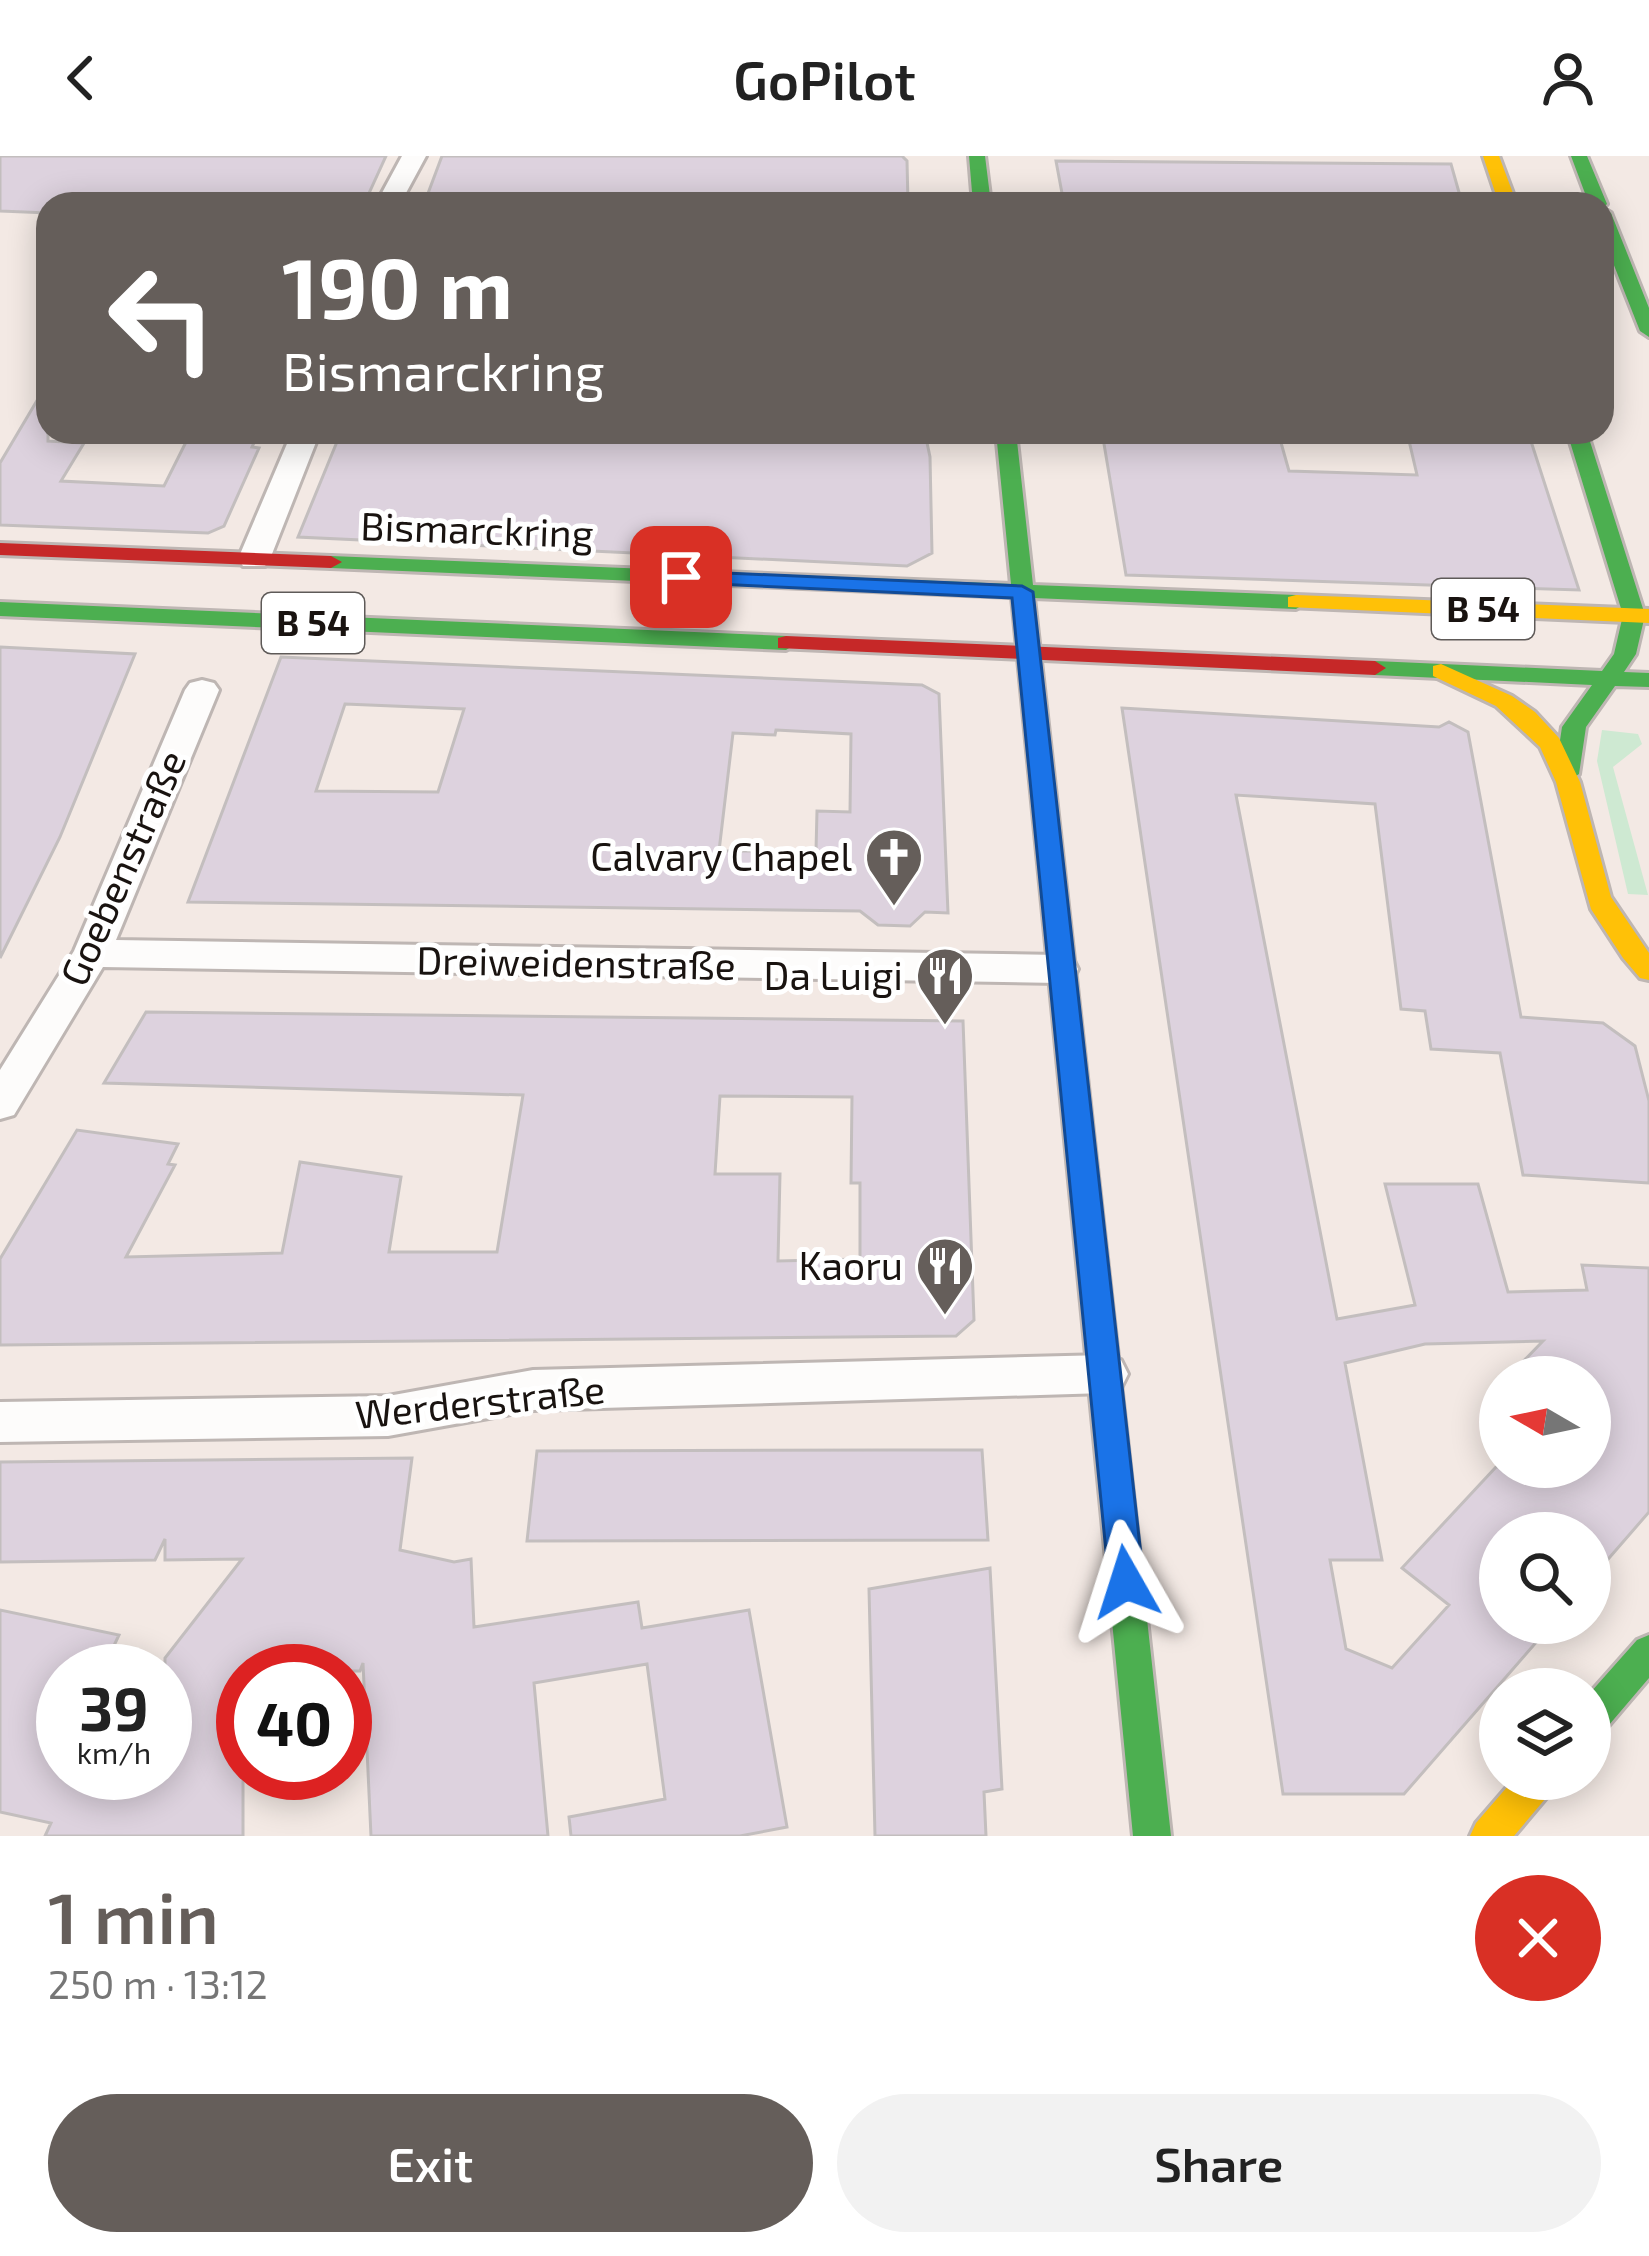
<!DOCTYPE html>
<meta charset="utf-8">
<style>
:root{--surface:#fff;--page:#f2f2f2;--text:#222;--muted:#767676;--accent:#655e5a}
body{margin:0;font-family:"Exo 2",sans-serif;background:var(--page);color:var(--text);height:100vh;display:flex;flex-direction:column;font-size:45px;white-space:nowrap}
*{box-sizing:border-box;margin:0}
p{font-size:39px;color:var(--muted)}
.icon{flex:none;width:66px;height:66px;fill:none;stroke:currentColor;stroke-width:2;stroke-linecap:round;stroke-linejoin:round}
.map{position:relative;height:1680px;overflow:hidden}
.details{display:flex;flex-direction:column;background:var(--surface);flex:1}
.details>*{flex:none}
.hud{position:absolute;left:36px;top:36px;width:1578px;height:252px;border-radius:36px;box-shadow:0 6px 30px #0003;background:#655e5a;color:#fff;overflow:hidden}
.needle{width:78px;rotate:279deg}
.tools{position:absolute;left:1479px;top:1200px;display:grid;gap:24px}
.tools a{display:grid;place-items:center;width:132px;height:132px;border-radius:50%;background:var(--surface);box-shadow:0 6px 30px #0003;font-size:60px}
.speed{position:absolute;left:36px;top:1488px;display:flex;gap:24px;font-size:60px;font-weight:700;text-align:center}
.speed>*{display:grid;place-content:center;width:156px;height:156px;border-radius:50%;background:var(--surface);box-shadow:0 6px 30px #0003;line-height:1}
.speed small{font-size:30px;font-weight:400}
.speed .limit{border:18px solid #d22;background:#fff;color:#111}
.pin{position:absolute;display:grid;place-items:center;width:102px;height:102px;color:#fff;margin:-51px;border-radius:24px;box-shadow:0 6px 18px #0006}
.me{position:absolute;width:132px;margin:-66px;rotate:354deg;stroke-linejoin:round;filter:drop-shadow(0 0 9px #0008)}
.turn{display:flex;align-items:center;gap:42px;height:252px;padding:0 48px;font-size:54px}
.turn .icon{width:156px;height:156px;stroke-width:2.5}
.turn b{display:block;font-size:84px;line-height:102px}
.round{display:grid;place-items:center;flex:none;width:126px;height:126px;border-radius:63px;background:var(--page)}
.headline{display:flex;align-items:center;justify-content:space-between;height:204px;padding:0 48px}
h1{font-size:72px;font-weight:600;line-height:90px;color:var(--accent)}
.cta{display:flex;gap:24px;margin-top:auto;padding:24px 48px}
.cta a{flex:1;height:138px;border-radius:72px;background:var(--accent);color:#fff;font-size:48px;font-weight:600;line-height:138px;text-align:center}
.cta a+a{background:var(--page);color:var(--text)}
header{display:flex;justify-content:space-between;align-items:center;height:156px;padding:0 48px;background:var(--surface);font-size:54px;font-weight:600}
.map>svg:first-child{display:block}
.green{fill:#cee9d2}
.building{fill:#ddd2de;stroke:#c3bebe;stroke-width:3;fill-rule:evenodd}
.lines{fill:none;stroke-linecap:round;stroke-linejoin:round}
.street-casing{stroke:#beb6b3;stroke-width:6}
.fast-casing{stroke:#beb6b3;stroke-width:6}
.slow-casing{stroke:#beb6b3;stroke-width:6}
.jam-casing{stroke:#beb6b3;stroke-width:6}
.street{fill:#fdfcfb;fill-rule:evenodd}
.fast{fill:#4caf50;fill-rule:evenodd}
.slow{fill:#ffc107;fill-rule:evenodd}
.jam{fill:#c62828;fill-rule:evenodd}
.route{fill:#1a73e8;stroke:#114b97;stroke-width:3}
.labels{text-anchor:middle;stroke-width:10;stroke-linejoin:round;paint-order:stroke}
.shield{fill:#fff;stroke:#5e5a58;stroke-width:3}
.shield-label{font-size:36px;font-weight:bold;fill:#191310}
.street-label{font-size:39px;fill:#191310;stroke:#fff}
.poi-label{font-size:39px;fill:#191310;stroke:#fff;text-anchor:end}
</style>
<header><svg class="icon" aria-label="back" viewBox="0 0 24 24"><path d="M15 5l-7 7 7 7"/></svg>GoPilot<svg class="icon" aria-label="person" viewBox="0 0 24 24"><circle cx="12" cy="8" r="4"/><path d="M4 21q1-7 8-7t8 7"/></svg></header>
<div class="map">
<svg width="1649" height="1680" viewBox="0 0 1649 1680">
<rect width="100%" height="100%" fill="#f3e9e4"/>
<path class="green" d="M 1602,574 L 1638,578 L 1642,588 L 1613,611 L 1648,739 L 1628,738 L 1597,605 Z"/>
<path class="building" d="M 0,0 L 386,0 L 364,48 L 48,48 L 48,57 L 0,55 Z
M 442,0 L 902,0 L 907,5 L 908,47 L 843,48 L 843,42 L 763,43 L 762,48 L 424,48 Z
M 1056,5 L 1451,8 L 1462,47 L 1064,48 Z
M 48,226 L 48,285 L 84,287 L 61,325 L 164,330 L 191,276 L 259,276 L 252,291 L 259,292 L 224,370 L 208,377 L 0,369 L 0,307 Z
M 341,276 L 912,276 L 912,282 L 926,282 L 930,301 L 932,397 L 907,410 L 298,381 Z
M 1102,276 L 1278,276 L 1289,315 L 1417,319 L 1407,276 L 1528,276 L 1579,434 L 1126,419 Z
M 0,491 L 135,498 L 60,681 L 0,802 Z
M 281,501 L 922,529 L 939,538 L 948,757 L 925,756 L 910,770 L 878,769 L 860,755 L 188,746 ZM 345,548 L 464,553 L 438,636 L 316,635 ZM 776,574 L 851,578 L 850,656 L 817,655 L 816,695 L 719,695 L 733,577 L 775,579 Z
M 1122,552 L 1439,571 L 1449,566 L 1468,576 L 1521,861 L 1603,867 L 1635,890 L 1649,945 L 1649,1027 L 1523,1019 L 1500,897 L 1431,893 L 1425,855 L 1401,853 L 1375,648 L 1236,639 L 1337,1163 L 1415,1149 L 1385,1028 L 1478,1028 L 1508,1136 L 1587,1134 L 1582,1109 L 1649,1112 L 1649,1356 L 1590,1424 L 1590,1377 L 1500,1377 L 1500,1467 L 1553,1467 L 1404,1638 L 1283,1638 ZM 1543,1185 L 1508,1221 L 1590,1221 L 1590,1311 L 1496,1311 L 1402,1412 L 1449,1449 L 1392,1512 L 1346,1493 L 1330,1404 L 1382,1404 L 1345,1207 L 1425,1188 Z
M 146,856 L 963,865 L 974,1164 L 956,1180 L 0,1189 L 0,1103 L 77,974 L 178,988 L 168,1008 L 175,1009 L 126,1101 L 282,1097 L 300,1006 L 401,1021 L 389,1096 L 497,1096 L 523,939 L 104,927 ZM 720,940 L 852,941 L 851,1027 L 860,1027 L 860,1103 L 778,1105 L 780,1018 L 715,1018 Z
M 891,1294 L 982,1294 L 988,1384 L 527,1385 L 537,1295 Z
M 412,1302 L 400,1394 L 454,1406 L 471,1403 L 474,1471 L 638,1446 L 642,1472 L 749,1454 L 787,1671 L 740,1680 L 571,1680 L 569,1661 L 665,1643 L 647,1508 L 534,1527 L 548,1680 L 371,1680 L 363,1507 L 360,1515 L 243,1515 L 243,1680 L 45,1680 L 51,1667 L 0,1656 L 0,1454 L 119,1479 L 102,1515 L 63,1515 L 63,1617 L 165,1617 L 165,1502 L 242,1403 L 165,1404 L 165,1383 L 155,1404 L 0,1406 L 0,1306 Z
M 990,1412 L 1002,1633 L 984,1636 L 986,1680 L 875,1680 L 869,1433 Z"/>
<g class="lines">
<g class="street-casing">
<path id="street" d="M 402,0 L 426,0 L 400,48 L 376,48 Z
M 292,276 L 320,276 L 270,403 L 265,410 L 243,410 L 238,403 Z
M 202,524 L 214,527 L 219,534 L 116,784 L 1059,799 L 1073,803 L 1078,813 L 1073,823 L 1059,827 L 103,811 L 14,959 L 0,963 L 0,914 L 74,795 L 185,534 L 190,527 Z
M 1105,1199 L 1121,1204 L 1128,1218 L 1121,1232 L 1105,1237 L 533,1254 L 388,1280 L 0,1286 L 0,1246 L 388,1240 L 533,1214 Z"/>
</g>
<g class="fast-casing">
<path id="fast" d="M 969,0 L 985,0 L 991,48 L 973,48 Z
M 1571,0 L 1587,0 L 1607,48 L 1603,52 L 1611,57 L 1649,152 L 1649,181 L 1640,175 L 1602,79 L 1602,48 L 1589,48 Z
M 996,276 L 1016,276 L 1033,429 L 1296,439 L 1307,446 L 1296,453 L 1034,442 L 1171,1680 L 1133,1680 L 1012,441 L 331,412 L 320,406 L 331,400 L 1011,428 Z
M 1567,276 L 1587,276 L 1645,459 L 1636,498 L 1624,516 L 1649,517 L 1649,531 L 1615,530 L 1586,571 L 1579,618 L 1567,626 L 1555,618 L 1562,571 L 1592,529 L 1375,519 L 1364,512 L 1375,505 L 1602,515 L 1614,498 L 1623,459 Z
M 0,446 L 786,480 L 797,487 L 786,494 L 0,460 Z
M 1649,1479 L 1649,1522 L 1603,1576 L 1590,1581 L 1590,1537 L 1637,1484 Z"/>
</g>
<g class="slow-casing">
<path id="slow" d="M 1483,0 L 1499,0 L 1517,48 L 1499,48 Z
M 1296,439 L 1649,453 L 1649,467 L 1288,451 L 1288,441 Z
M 1441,508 L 1512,540 L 1535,556 L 1559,582 L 1580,626 L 1611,741 L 1649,797 L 1649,824 L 1640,822 L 1623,802 L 1591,753 L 1556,626 L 1540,591 L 1496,550 L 1433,520 L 1433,510 Z
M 1514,1623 L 1556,1623 L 1551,1636 L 1514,1680 L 1470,1680 L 1476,1667 Z"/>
</g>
<g class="jam-casing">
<path id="jam" d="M 0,387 L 331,400 L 342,406 L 331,412 L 0,399 Z
M 786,480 L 1375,505 L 1386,512 L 1375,519 L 778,492 L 778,482 Z"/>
</g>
<use href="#street" class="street"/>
<use href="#fast" class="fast"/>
<use href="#slow" class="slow"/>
<use href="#jam" class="jam"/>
</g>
<path class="route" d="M 681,415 L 1022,430 L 1033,436 L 1144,1426 L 1139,1437 L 1126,1442 L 1114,1437 L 1109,1426 L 1012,442 L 673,426 L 673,417 Z"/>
<defs>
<g id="church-pin" transform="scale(3)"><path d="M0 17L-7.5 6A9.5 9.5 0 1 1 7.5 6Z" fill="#655e5a" stroke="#fff"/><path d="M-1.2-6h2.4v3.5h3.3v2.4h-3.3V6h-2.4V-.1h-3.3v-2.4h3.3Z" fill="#fff"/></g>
<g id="restaurant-pin" transform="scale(3)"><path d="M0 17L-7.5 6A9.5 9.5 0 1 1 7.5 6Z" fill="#655e5a" stroke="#fff"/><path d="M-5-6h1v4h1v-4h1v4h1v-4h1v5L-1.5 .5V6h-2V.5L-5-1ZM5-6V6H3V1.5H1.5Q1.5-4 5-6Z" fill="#fff"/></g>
</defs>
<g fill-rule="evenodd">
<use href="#church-pin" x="894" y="701"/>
<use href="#restaurant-pin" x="945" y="820"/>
<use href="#restaurant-pin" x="945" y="1110"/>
</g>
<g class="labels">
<g class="shield">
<rect x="1432" y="423" width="102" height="60" rx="9"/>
<rect x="262" y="437" width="102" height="60" rx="9"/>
</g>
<g class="shield-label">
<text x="1483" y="466">B 54</text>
<text x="313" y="480">B 54</text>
</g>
<g class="street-label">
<text transform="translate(477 374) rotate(2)" y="14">Bismarckring</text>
<text transform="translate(123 712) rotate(-66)" y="14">Goebenstraße</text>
<text transform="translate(576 807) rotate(1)" y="14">Dreiweidenstraße</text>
<text transform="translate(480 1246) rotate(-6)" y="14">Werderstraße</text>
</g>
<g class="poi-label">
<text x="852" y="715">Calvary Chapel</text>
<text x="903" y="834">Da Luigi</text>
<text x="903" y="1124">Kaoru</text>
</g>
</g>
</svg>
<div class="tools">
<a><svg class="needle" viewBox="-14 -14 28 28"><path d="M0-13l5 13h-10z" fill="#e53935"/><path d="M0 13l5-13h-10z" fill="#767676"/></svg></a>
<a><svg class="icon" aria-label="search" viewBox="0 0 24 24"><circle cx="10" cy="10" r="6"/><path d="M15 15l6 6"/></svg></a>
<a><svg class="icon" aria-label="layers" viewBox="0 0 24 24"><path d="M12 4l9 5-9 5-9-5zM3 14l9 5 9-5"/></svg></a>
</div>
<div class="speed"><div>39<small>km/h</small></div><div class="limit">40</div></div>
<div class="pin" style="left:681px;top:421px;background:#d93025"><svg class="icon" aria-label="arrive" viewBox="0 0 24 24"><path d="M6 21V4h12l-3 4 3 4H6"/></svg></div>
<svg class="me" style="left:1126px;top:1426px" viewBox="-20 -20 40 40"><path d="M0-17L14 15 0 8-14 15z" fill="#1a73e8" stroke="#fff" stroke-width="4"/></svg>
<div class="hud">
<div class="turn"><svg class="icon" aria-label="left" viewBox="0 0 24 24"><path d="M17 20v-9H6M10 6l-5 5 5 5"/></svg><div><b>190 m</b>Bismarckring</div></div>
</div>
</div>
<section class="details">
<div class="headline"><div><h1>1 min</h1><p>250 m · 13:12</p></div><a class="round" style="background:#d93025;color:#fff"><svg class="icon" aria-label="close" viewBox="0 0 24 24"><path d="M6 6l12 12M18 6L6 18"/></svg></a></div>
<div class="cta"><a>Exit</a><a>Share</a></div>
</section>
